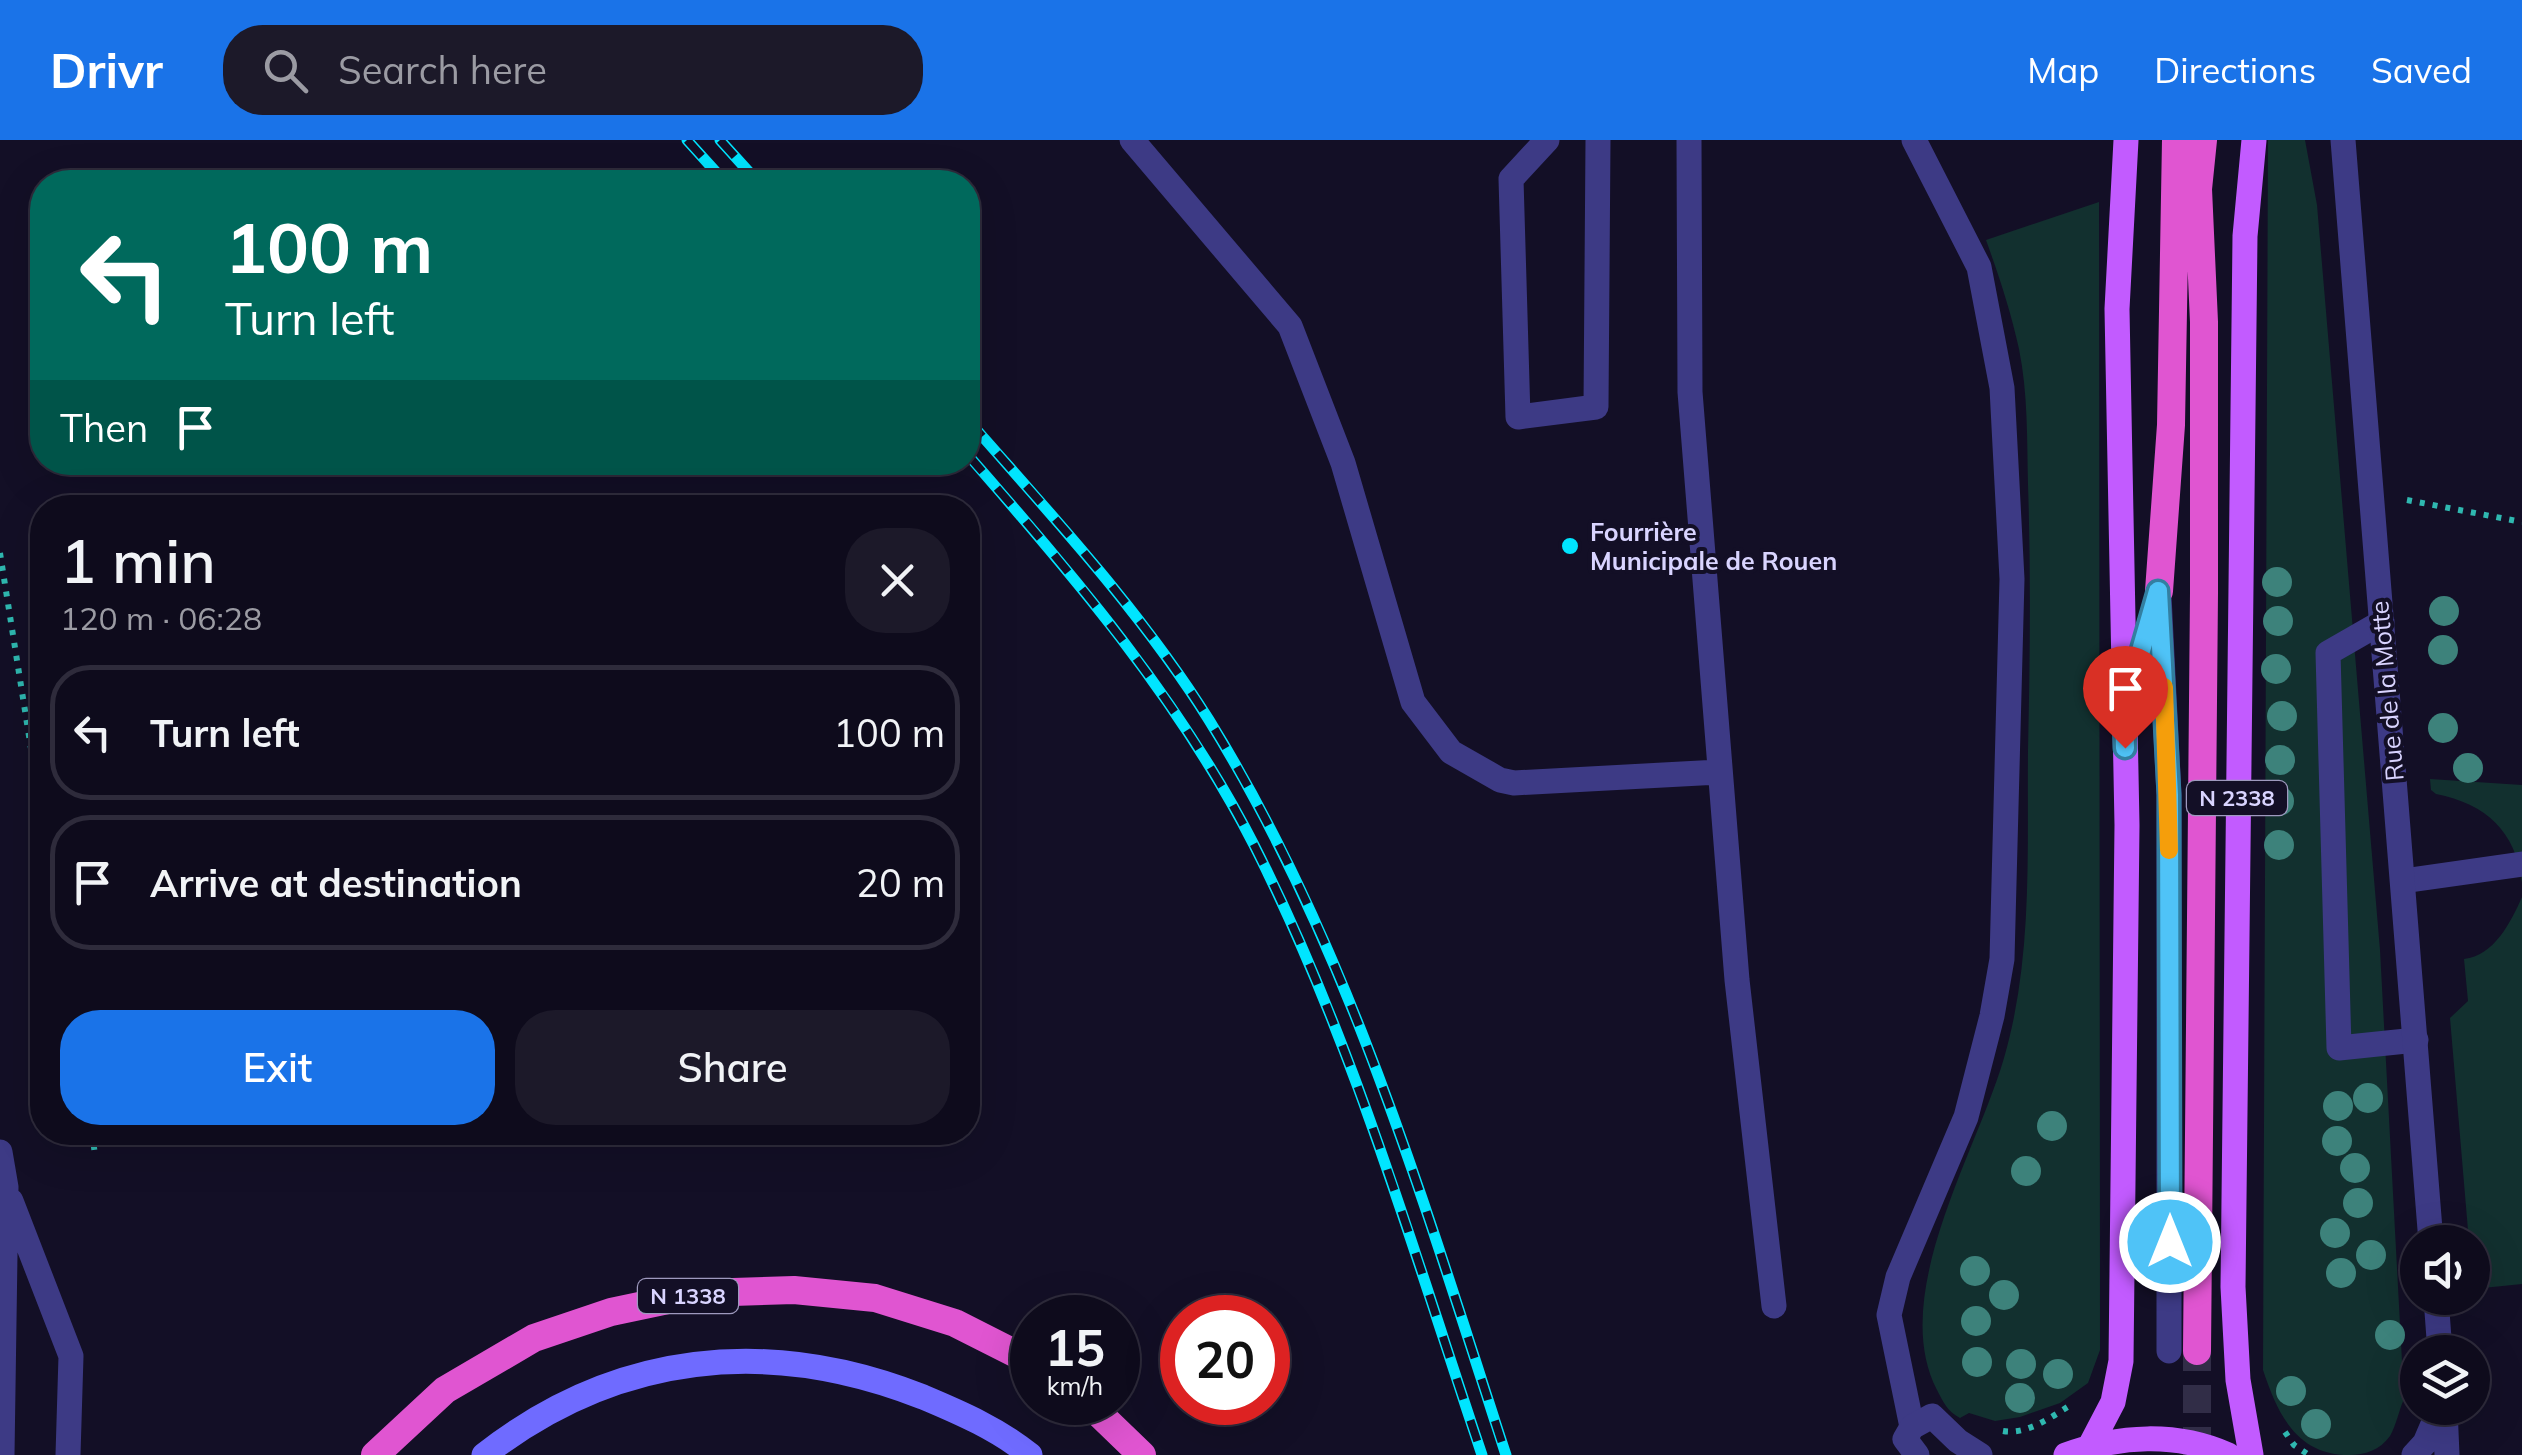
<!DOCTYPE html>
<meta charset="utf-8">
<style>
:root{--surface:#0e0b1c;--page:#1c1929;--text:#f1f3f6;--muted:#9b9ba3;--line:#2e2b3b;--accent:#1a73e8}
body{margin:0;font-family:Mulish,sans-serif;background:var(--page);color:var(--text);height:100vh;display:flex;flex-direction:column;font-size:38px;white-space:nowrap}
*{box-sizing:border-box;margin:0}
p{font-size:32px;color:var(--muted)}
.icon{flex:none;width:55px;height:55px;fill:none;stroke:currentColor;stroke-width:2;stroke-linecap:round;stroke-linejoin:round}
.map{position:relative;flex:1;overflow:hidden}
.side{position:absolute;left:30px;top:355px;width:950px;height:650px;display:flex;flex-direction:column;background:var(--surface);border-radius:40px;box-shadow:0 10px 40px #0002,0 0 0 2px var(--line)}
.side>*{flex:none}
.hud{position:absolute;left:30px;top:30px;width:950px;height:305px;border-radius:40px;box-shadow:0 10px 40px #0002,0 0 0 2px var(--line);background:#00695c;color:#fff;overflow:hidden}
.fabs{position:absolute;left:2400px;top:1085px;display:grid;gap:20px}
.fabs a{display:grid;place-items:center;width:90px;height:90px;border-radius:50%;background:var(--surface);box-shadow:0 10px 40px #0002,0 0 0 2px var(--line);font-size:50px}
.speed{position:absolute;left:1010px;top:1155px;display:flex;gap:20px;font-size:50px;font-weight:700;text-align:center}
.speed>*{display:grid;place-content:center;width:130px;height:130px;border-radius:50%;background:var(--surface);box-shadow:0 10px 40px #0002,0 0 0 2px var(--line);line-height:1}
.speed small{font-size:25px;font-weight:400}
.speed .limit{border:15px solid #d22;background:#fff;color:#111}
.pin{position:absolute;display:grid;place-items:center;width:85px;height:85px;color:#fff;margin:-102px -42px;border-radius:50% 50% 50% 0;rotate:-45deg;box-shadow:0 0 10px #0007}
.pin .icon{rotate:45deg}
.me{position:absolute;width:110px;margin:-55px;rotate:0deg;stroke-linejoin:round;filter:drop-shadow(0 0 8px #0008)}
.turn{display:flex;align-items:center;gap:35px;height:210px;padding:0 30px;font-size:45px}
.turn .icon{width:130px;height:130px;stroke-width:2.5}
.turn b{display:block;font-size:70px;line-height:85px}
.then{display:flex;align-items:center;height:95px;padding:0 30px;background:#0003;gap:20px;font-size:38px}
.round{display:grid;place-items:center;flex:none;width:105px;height:105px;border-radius:40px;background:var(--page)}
.headline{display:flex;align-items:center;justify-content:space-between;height:170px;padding:0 30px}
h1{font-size:60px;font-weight:600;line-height:75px}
.primary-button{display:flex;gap:20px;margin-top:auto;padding:20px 30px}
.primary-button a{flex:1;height:115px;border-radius:40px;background:var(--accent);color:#fff;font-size:40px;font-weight:600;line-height:115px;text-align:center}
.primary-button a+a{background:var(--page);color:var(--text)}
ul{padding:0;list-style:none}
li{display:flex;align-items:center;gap:30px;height:135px;margin:0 20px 15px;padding:0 10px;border:5px solid var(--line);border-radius:40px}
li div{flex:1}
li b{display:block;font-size:38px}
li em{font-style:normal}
header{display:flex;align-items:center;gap:60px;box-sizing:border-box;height:140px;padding:0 50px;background:var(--accent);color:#fff}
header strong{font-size:48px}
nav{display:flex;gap:55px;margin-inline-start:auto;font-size:35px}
.search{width:700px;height:90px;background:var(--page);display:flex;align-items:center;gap:25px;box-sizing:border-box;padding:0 35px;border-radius:40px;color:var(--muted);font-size:38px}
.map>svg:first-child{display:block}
.green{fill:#12302f}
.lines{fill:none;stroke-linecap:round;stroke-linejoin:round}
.trunk-tunnel{stroke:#312d47;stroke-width:28;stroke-dasharray:28 14;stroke-linecap:butt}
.path{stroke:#2fb8b0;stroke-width:6;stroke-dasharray:5 8;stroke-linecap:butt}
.service{stroke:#3d3a85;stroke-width:25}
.minor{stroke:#3d3a85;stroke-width:25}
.secondary{stroke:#6f6bff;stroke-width:25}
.primary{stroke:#c25bff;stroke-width:25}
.trunk{stroke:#e055d1;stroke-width:28}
.rail-casing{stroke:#00e5ff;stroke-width:11}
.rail{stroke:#130f26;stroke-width:8;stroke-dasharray:22;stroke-linecap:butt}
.tree{fill:#3d827b}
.route-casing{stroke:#337fa1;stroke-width:25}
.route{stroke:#4fc3f7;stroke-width:18}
.slow{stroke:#f59e0b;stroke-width:18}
.poi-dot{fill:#00e5ff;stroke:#130f26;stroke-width:4}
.labels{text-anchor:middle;stroke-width:8;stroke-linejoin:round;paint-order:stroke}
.shield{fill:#130f26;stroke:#9e99be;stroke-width:2.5}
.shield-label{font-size:22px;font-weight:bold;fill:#d9d4ff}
.poi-label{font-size:25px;font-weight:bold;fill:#d9d4ff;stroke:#130f26;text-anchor:start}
.street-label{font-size:25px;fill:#d9d4ff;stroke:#130f26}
</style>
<header>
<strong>Drivr</strong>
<div class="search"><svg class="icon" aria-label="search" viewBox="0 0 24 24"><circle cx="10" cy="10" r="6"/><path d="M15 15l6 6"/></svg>Search here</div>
<nav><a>Map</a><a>Directions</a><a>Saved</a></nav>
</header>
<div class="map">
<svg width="2522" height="1315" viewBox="0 0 2522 1315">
<rect width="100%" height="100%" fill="#130f26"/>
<path class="green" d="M 2268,0 L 2305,0 L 2317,65 L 2380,810 L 2404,1259 C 2399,1270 2396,1286 2390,1296 C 2380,1310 2365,1315 2349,1315 C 2297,1315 2278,1275 2263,1230 Z
M 2099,62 L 2100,1210 L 2088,1243 L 2060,1263 L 2020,1277 L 1995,1281 L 1969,1273 L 1960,1278 C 1947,1271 1944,1263 1937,1250 C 1888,1155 1977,1012 2004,918 C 2033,818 2027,713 2028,610 C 2030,521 2031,433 2028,345 C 2027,300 2028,253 2019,209 C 2011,172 1999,136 1986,100 Z
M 2430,639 L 2522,645 L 2522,743 C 2516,691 2486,664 2436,654 L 2431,650 Z
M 2522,757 L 2522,1144 L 2473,1149 L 2472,1102 L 2469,1102 L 2450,878 L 2468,861 L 2464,819 C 2494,816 2511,782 2522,757 Z"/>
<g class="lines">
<path class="trunk-tunnel" d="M 2197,1315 L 2197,1211"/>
<path class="path" d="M 2407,360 L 2522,382
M 0,413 L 42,678
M 92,992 L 95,1015
M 2003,1291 C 2026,1295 2050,1278 2069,1266
M 2285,1292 L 2294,1305 L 2309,1315"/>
<path class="service" d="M 1132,0 L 1290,186 L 1343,323 L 1413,562 L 1451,612 L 1500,640 L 1514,643 L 1719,632
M 1547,0 L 1511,39 L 1518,277 L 1596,267 L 1598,0
M 1689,0 L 1690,252 L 1737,840 L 1774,1166
M 2159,456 L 2169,655 L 2169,1211
M 2382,482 L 2328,513 L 2339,908 L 2416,900
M 2403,741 L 2522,724
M 0,1012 L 6,1047 L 2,1315
M 11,1061 L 71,1216 L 68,1315
M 1912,1287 L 1889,1175 L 1898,1137 L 1966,977 L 1992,876 L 2002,819 L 2012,439 L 2002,248 L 1979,127 L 1914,0"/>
<path class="minor" d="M 2343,0 L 2431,1102
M 2436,1158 L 2440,1212
M 2445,1268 L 2447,1315
M 1917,1315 L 1905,1299 L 1912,1287 L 1932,1276 L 1958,1301 L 1980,1315
M 2414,1315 L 2425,1303 L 2440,1268"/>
<path class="secondary" d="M 484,1315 C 616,1212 768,1196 923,1257 C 961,1273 998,1289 1030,1315"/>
<path class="primary" d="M 2132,542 L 2159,451
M 2090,1306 L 2113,1262 L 2121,1221 L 2127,685 L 2117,169 L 2126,0
M 2066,1315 C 2118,1295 2177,1292 2228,1315
M 2251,1315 L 2238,1240 L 2233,1147 L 2245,96 L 2254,0"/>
<path class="trunk" d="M 2159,451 L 2171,285 L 2176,0
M 2197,1211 L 2204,453 L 2204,182 L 2198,49 L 2203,0
M 1087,1262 L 1142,1315
M 375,1315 L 445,1250 L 534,1198 L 611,1172 L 701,1153 L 794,1150 L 875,1158 L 955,1183 L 1032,1222"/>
<g class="rail-casing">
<path id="rail" d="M 687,0 L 725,42
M 720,0 L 758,42
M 968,280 C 1052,376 1141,471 1209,580 C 1349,806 1424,1064 1506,1315
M 968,315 C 1074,436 1180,560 1254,705 C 1352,898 1413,1110 1482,1315"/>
</g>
<use href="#rail" class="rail"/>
</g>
<g class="tree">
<circle cx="2277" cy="442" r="15"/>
<circle cx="2444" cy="471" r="15"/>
<circle cx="2278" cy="481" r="15"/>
<circle cx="2443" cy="510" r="15"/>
<circle cx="2276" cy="529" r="15"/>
<circle cx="2282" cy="576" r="15"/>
<circle cx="2443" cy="588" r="15"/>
<circle cx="2280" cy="620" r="15"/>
<circle cx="2468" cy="628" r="15"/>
<circle cx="2279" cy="661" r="15"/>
<circle cx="2279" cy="705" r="15"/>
<circle cx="2368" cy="958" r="15"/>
<circle cx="2338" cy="966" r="15"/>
<circle cx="2052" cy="986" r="15"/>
<circle cx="2337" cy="1001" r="15"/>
<circle cx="2355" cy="1028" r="15"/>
<circle cx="2026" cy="1031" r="15"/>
<circle cx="2358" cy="1063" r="15"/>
<circle cx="2335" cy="1093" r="15"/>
<circle cx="2371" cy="1115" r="15"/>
<circle cx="1975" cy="1131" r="15"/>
<circle cx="2341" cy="1133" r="15"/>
<circle cx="2004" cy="1155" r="15"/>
<circle cx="1976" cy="1181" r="15"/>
<circle cx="2390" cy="1195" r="15"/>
<circle cx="1977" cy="1222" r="15"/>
<circle cx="2021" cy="1224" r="15"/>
<circle cx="2058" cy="1234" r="15"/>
<circle cx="2291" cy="1251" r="15"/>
<circle cx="2020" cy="1258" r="15"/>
<circle cx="2316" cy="1284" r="15"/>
</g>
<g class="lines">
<g class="route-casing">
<path id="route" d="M 2125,608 L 2124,570 L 2158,451 L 2169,655 L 2170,1102"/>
</g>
<use href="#route" class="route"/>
<path class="slow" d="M 2164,547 L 2169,710"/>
</g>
<circle class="poi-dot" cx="1570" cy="406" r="10"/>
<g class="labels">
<g class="shield">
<rect x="2187" y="641" width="100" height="34" rx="8"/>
<rect x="638" y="1139" width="100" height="34" rx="8"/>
</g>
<g class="shield-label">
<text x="2237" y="666">N 2338</text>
<text x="688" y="1164">N 1338</text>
</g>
<g class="poi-label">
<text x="1590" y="401">Fourrière<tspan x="1590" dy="29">Municipale de Rouen</tspan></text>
</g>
<g class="street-label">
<text transform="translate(2387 551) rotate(-95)" y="9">Rue de la Motte</text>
</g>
</g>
</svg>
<div class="fabs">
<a><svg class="icon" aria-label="sound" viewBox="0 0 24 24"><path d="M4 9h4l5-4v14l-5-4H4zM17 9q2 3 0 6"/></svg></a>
<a><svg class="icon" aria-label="layers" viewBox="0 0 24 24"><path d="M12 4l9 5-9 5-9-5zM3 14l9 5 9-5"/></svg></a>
</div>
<div class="speed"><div>15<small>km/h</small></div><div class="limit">20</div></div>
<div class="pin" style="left:2125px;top:608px;background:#d93025"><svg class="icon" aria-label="arrive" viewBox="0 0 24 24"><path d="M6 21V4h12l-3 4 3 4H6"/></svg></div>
<svg class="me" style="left:2170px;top:1102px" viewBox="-20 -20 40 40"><circle r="17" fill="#4fc3f7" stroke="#fff" stroke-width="3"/><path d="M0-11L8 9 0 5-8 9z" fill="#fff"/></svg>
<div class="hud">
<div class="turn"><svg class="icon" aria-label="left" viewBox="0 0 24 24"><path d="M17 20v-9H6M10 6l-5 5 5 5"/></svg><div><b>100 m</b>Turn left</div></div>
<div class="then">Then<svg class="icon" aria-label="arrive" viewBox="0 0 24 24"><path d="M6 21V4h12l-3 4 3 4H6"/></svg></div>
</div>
<section class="side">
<div class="headline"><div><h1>1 min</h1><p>120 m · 06:28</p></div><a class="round"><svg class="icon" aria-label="close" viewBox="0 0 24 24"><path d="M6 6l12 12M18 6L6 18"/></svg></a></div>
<ul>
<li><svg class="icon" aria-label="left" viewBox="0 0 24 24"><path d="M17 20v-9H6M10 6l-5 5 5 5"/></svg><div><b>Turn left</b></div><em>100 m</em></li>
<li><svg class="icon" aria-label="arrive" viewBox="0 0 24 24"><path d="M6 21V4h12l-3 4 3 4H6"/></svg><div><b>Arrive at destination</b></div><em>20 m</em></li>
</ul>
<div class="primary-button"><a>Exit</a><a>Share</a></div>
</section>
</div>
